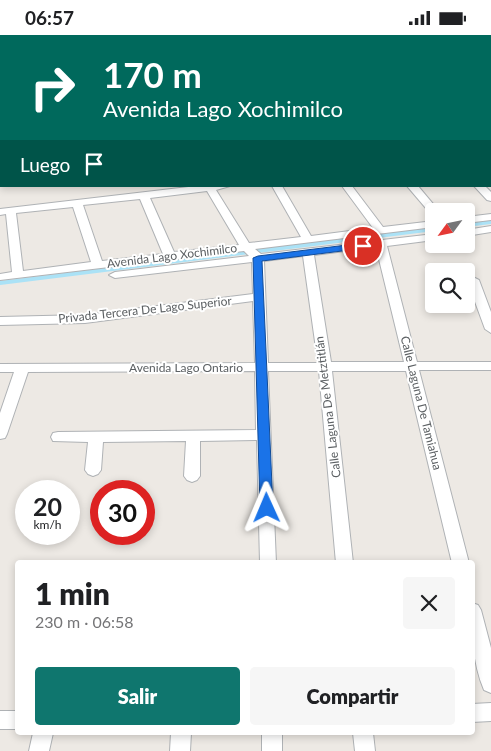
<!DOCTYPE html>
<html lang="es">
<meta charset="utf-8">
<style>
:root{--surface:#fff;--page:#f6f6f6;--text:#202124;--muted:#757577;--accent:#0f766e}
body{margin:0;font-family:Lato,sans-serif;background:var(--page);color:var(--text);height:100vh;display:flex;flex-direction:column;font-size:19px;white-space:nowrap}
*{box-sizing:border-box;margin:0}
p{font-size:16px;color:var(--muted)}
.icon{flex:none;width:28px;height:28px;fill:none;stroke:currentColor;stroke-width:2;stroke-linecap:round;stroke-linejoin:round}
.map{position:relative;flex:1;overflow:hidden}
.panel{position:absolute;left:15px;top:525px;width:460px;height:175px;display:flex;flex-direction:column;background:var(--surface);border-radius:5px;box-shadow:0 2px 8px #0003}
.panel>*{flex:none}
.top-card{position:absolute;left:0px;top:0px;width:491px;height:152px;box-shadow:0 2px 8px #0003;background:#00695c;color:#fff;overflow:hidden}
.needle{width:32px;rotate:237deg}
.fabs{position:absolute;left:425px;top:168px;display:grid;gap:10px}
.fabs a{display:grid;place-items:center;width:50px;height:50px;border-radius:5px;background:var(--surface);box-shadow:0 2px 8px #0003;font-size:25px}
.speed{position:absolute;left:15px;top:445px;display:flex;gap:10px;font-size:25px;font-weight:700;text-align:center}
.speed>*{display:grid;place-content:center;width:65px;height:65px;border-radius:50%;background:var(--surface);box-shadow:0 2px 8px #0003;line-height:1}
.speed small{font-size:12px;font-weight:400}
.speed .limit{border:8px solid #d22;background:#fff;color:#111}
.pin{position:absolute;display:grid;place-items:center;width:42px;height:42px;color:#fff;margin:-21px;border:2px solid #fff;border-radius:50%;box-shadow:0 1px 5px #0007}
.me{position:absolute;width:55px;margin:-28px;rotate:359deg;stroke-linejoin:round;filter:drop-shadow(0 0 4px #0008)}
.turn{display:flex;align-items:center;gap:18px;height:105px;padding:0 20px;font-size:22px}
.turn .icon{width:65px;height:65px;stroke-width:2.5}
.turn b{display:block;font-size:35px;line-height:42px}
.then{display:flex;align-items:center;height:48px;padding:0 20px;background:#0003;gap:10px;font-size:19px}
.round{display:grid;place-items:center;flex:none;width:52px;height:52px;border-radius:5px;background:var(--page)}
.headline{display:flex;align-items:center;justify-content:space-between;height:85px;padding:0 20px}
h1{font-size:30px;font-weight:800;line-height:38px}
.primary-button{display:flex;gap:10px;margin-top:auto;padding:10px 20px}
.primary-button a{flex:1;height:58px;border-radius:5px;background:var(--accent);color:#fff;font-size:20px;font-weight:800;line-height:58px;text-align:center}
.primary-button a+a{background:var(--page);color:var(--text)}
.status{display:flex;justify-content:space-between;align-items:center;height:35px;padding:0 25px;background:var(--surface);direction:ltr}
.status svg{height:14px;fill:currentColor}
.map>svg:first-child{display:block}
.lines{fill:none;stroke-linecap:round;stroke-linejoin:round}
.stream{stroke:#abe2f6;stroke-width:4}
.minor-casing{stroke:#afb2b5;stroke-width:2}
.tertiary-casing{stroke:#afb2b5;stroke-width:2}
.minor{fill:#fff;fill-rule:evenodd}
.tertiary{fill:#fff;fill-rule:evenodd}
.route{fill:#1a73e8;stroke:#114b97}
.labels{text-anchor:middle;stroke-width:4;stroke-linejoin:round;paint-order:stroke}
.street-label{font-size:12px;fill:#5c6063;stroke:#fff}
</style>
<div class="status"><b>06:57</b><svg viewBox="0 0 49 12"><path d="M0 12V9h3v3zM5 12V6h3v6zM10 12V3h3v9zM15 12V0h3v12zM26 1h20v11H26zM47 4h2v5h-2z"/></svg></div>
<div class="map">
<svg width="491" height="716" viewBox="0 0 491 716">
<rect width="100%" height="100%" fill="#ede9e4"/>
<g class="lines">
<path class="stream" d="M 466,190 L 491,187
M 0,248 L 434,194"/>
<g class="minor-casing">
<path id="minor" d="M 6,0 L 13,0 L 13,1 L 6,1 Z
M 70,0 L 77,0 L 77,1 L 70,1 Z
M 138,0 L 145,0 L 145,1 L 138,1 Z
M 203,0 L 210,0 L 210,1 L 203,1 Z
M 271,0 L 278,0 L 278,1 L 271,1 Z
M 335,0 L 343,0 L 343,1 L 335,1 Z
M 401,0 L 410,0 L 410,1 L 401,1 Z
M 466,0 L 475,0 L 475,1 L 466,1 Z
M 490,9 L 491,9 L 491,14 L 490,14 Z
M 490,51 L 491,51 L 491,56 L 490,56 Z
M 490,97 L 491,98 L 491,104 L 490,103 Z
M 0,110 L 1,110 L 1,116 L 0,116 Z
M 490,116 L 491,116 L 491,122 L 490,122 Z
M 197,151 L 230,151 L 216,155 L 249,208 L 301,202 L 272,151 L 282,151 L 311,201 L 373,193 L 342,151 L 352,151 L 383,192 L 434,186 L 434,192 L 255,214 L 261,219 L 434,199 L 434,205 L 387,211 L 417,327 L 491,327 L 491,335 L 419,335 L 469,528 L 452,528 L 406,336 L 332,336 L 353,528 L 336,528 L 319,336 L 268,336 L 276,528 L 260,528 L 257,405 L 200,406 L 200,441 L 197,445 L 192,447 L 187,445 L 184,441 L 186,406 L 103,407 L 101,435 L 98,439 L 93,441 L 88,439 L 85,435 L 88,407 L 53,406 L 51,402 L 53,398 L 58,397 L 256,395 L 255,336 L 28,337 L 7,399 L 5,403 L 0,404 L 0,378 L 14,337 L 0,337 L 0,329 L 255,328 L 253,266 L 85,288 L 0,290 L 0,282 L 85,280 L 253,259 L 252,227 L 115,243 L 109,240 L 115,237 L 249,221 L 244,216 L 0,245 L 0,239 L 12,237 L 6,179 L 0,180 L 0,174 ZM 207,156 L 239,210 L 174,217 L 150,163 ZM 140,164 L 163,219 L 102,226 L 83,170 ZM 73,172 L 91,227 L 23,236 L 16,178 ZM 376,212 L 404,327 L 331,327 L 314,220 ZM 303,221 L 318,328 L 268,328 L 264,226 Z
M 407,151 L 418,151 L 439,176 L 434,176 L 434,179 L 430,178 Z
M 474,151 L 485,151 L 491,157 L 491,166 L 487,165 Z
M 491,179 L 491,185 L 466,188 L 466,182 Z
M 491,191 L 491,197 L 466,201 L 466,195 Z
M 473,242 L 479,245 L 491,277 L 491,298 L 485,294 L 467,245 Z
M 472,568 L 478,570 L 481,575 L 491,613 L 491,658 L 484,655 C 472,627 472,598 472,568 Z
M 491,668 L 491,686 L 472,687 L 472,669 Z
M 0,676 L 18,676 L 18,694 L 0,694 Z
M 33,698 L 53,698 L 49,716 L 29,716 Z
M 171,698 L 191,698 L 190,716 L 170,716 Z
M 262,698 L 282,698 L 282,716 L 262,716 Z
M 353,698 L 373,698 L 375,716 L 355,716 Z"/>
</g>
<g class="tertiary-casing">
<path id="tertiary" d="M 0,43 L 1,43 L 1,49 L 0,49 Z"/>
</g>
<use href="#minor" class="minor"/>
<use href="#tertiary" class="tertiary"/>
</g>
<path class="route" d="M 363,208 L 367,211 L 366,213 L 262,226 L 273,473 L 271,476 L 262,476 L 260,473 L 253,223 L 258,221 Z"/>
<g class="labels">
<g class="street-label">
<text transform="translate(172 221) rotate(-7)" y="4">Avenida Lago Xochimilco</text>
<text transform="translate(145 275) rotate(-6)" y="4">Privada Tercera De Lago Superior</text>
<text x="186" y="337">Avenida Lago Ontario</text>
<text transform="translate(421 368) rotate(76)" y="4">Calle Laguna De Tamiahua</text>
<text transform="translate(328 372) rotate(-97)" y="4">Calle Laguna De Metztitlán</text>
</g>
</g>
</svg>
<div class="fabs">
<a><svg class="needle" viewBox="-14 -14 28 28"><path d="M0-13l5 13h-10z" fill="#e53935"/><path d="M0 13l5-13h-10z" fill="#757577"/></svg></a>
<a><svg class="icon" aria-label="search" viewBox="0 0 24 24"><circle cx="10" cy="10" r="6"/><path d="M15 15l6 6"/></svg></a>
</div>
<div class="speed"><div>20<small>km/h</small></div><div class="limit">30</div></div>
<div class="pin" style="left:363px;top:211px;background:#d93025"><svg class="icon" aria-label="arrive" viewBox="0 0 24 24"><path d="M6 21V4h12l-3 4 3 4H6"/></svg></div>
<svg class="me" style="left:267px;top:473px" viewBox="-20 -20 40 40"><path d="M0-17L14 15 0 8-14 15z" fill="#1a73e8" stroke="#fff" stroke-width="4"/></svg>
<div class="top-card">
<div class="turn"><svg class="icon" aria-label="right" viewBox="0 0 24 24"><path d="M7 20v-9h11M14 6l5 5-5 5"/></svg><div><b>170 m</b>Avenida Lago Xochimilco</div></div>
<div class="then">Luego<svg class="icon" aria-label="arrive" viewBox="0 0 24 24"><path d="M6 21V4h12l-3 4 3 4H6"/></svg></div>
</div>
<section class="panel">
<div class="headline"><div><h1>1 min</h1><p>230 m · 06:58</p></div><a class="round"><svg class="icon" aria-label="close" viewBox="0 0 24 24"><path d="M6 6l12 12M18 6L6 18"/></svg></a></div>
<div class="primary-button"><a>Salir</a><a>Compartir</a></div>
</section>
</div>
